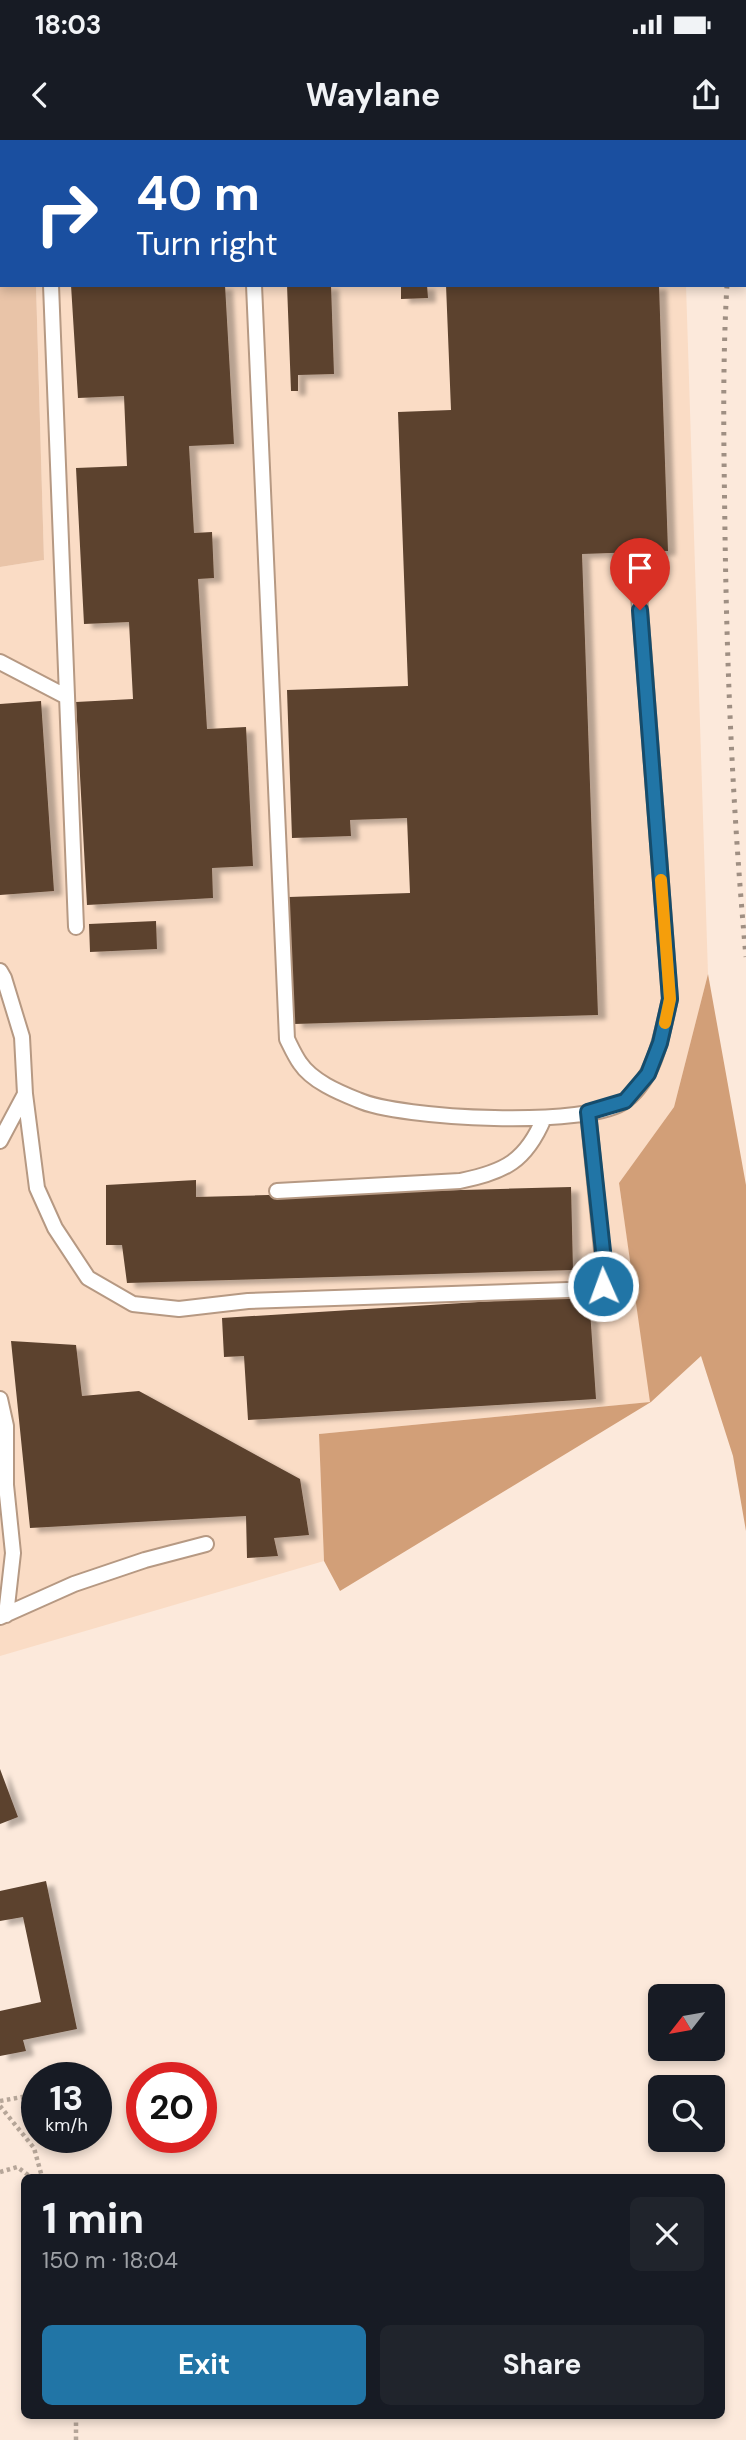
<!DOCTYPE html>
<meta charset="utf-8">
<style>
:root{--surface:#171b24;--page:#20242c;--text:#f1f3f6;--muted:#9ea1a6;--accent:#2175a6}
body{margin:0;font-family:"DM Sans",sans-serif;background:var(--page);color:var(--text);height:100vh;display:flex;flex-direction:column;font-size:26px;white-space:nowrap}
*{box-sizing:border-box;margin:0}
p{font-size:23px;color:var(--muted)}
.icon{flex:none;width:38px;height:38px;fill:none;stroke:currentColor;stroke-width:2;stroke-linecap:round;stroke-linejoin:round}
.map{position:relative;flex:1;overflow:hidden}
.details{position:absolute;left:21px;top:2034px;width:704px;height:245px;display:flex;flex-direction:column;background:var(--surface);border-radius:10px;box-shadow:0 4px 10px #0003}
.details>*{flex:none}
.banner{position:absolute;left:0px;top:0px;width:747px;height:147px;box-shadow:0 4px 10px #0003;background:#1a4fa0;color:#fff;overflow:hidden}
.needle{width:46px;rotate:239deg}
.fabs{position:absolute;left:648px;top:1844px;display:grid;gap:14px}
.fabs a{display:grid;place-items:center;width:77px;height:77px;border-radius:10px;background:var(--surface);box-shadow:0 4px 10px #0003;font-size:35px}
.speed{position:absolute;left:21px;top:1922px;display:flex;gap:14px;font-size:35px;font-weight:700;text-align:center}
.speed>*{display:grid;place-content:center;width:91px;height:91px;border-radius:50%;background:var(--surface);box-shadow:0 4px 10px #0003;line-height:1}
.speed small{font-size:18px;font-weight:400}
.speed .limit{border:10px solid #d22;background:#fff;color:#111}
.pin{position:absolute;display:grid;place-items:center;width:60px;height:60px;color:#fff;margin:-72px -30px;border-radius:50% 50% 50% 0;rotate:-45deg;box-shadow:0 0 7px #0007}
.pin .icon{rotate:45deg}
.me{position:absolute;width:77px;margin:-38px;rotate:358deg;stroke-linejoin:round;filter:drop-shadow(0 0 5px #0008)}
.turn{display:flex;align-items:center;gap:24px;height:147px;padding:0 21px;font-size:32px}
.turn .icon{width:91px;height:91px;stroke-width:2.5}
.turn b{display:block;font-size:49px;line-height:60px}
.round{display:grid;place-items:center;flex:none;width:74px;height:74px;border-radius:10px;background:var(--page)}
.head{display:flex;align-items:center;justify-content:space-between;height:119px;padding:0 21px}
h1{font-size:42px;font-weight:700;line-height:52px}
.cta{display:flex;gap:14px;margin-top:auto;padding:14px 21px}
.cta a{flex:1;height:80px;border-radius:10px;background:var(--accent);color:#fff;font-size:28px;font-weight:700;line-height:80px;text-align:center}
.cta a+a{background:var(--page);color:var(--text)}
.status{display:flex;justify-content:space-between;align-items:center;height:49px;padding:0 35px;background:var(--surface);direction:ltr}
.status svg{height:19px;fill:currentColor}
header{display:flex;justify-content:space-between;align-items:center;height:91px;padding:0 21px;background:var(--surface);font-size:32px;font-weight:700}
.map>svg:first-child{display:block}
.built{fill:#fadcc5}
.green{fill:#e9c4a8}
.forest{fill:#d29f78}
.building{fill:#5b422f;filter:url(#shadow)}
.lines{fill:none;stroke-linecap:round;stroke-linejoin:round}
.lane-casing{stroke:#b69983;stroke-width:18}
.street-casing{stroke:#b69983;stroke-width:32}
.path{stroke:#b6a699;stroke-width:4.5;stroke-dasharray:3.5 3.5;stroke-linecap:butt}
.lane{stroke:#fff;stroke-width:14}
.street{stroke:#fff;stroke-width:28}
.rail{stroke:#9f8f83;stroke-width:5;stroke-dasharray:3.5 7;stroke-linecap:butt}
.route-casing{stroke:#154c6c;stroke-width:18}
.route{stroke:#2175a6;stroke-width:12}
.slow{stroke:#f59e0b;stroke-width:12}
</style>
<div class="status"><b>18:03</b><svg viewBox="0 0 49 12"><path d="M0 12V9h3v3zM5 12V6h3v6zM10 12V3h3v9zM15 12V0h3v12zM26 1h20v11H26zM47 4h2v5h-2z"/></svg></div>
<header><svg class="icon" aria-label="back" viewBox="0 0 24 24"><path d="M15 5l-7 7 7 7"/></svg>Waylane<svg class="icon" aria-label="share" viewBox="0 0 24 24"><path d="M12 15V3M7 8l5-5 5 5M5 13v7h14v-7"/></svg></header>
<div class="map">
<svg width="746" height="2300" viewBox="0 0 746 2300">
<defs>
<filter id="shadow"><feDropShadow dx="8" dy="4.5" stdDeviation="2" flood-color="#0004"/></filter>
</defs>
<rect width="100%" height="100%" fill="#fce9db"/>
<path class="built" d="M 150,0 L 681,0 L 681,2 L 142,2 Z
M 36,145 L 686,145 L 708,834 L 674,967 L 619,1043 L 651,1262 L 319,1294 L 324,1421 L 0,1516 L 0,427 L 44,420 Z"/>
<path class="green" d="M 0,38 L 2,145 L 36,145 L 44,420 L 0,427 Z"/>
<path class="forest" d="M 708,834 L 746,1045 L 746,1391 L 733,1316 L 701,1216 L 651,1262 L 340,1451 L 324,1421 L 319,1294 L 650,1262 L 619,1043 L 674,967 Z"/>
<path class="building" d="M 71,145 L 225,145 L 234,304 L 189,306 L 194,393 L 212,392 L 214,438 L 198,439 L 207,589 L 246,587 L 253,726 L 212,728 L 213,758 L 87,765 L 76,562 L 133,559 L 129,482 L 84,484 L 76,328 L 127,326 L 124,256 L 78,258 Z
M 287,145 L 331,145 L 334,234 L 298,235 L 298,251 L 291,251 Z
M 401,145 L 427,145 L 428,158 L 401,159 Z
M 446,145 L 659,145 L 668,411 L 582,414 L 598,875 L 294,884 L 289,757 L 410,753 L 407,678 L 350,680 L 351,696 L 292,698 L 287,550 L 408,546 L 398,272 L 451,270 Z
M 41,561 L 54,751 L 0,755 L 0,564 Z
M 156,781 L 157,809 L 90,812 L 89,784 Z
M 196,1040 L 196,1057 L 571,1047 L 573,1130 L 127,1143 L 122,1105 L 106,1105 L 106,1045 Z
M 589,1155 L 596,1259 L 248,1280 L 244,1216 L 224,1217 L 222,1178 Z
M 11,1201 L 76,1205 L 82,1256 L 139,1251 L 300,1339 L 309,1395 L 274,1398 L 278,1416 L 247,1418 L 246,1376 L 30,1388 Z
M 0,1629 L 18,1677 L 0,1684 Z
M 46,1741 L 77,1889 L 23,1900 L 26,1911 L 0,1916 L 0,1871 L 41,1862 L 23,1777 L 0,1781 L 0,1751 Z"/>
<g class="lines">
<g class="lane-casing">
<path id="lane" d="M 260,2 L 260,0
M 51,145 L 76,787
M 254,145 L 287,899 C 291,907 295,916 300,923 C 312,941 338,952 358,960 C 399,979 591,989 626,960 C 656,936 662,894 670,859 L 638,443
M 0,522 L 67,557
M 0,831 L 4,838 L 22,897 L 25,954 L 37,1048 L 55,1088 L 88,1138 L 133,1164 L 179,1169 L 248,1161 L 598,1149 L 603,1146 L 605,1139 L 588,972
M 0,1001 L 25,954
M 277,1051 L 460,1041 C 505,1032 526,1021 544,978
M 0,1259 L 6,1286 L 6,1345 L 13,1413 L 6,1475
M 0,1477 L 74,1444 L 145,1420 L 206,1404"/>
</g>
<g class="street-casing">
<path id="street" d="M 28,2 L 36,0
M 0,8 L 2,8"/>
</g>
<path class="path" d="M 0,1961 L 33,1955
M 0,1966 L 34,2008 L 42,2037
M 0,2032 L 17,2027 L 31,2037
M 76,2300 L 76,2275"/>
<use href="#lane" class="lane"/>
<use href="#street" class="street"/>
<path class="rail" d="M 734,2 L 734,0
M 727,145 C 722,228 724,311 725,394 C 727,535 733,676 746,817"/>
</g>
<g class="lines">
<g class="route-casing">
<path id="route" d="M 603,1146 L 606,1139 L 588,972 L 625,961 L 648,934 L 660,903 L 670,859 L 640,470"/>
</g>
<use href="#route" class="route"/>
<path class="slow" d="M 661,740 L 670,859 L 665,883"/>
</g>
</svg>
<div class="fabs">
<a><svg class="needle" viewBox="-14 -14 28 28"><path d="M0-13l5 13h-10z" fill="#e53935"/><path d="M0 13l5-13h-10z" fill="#9ea1a6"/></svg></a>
<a><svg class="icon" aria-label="search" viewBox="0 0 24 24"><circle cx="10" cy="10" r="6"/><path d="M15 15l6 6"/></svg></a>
</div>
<div class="speed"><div>13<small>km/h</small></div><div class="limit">20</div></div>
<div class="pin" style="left:640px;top:470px;background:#d93025"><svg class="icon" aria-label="arrive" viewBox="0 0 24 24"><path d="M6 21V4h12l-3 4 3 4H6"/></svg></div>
<svg class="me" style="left:603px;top:1146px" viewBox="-20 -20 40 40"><circle r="17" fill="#2175a6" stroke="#fff" stroke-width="3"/><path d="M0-11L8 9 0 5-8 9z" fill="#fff"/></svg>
<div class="banner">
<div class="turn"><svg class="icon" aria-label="right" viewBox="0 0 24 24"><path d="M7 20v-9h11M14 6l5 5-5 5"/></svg><div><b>40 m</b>Turn right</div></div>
</div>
<section class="details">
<div class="head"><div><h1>1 min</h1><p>150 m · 18:04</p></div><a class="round"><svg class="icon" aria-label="close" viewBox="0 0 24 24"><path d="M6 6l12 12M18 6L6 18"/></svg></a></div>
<div class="cta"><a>Exit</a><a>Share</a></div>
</section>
</div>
